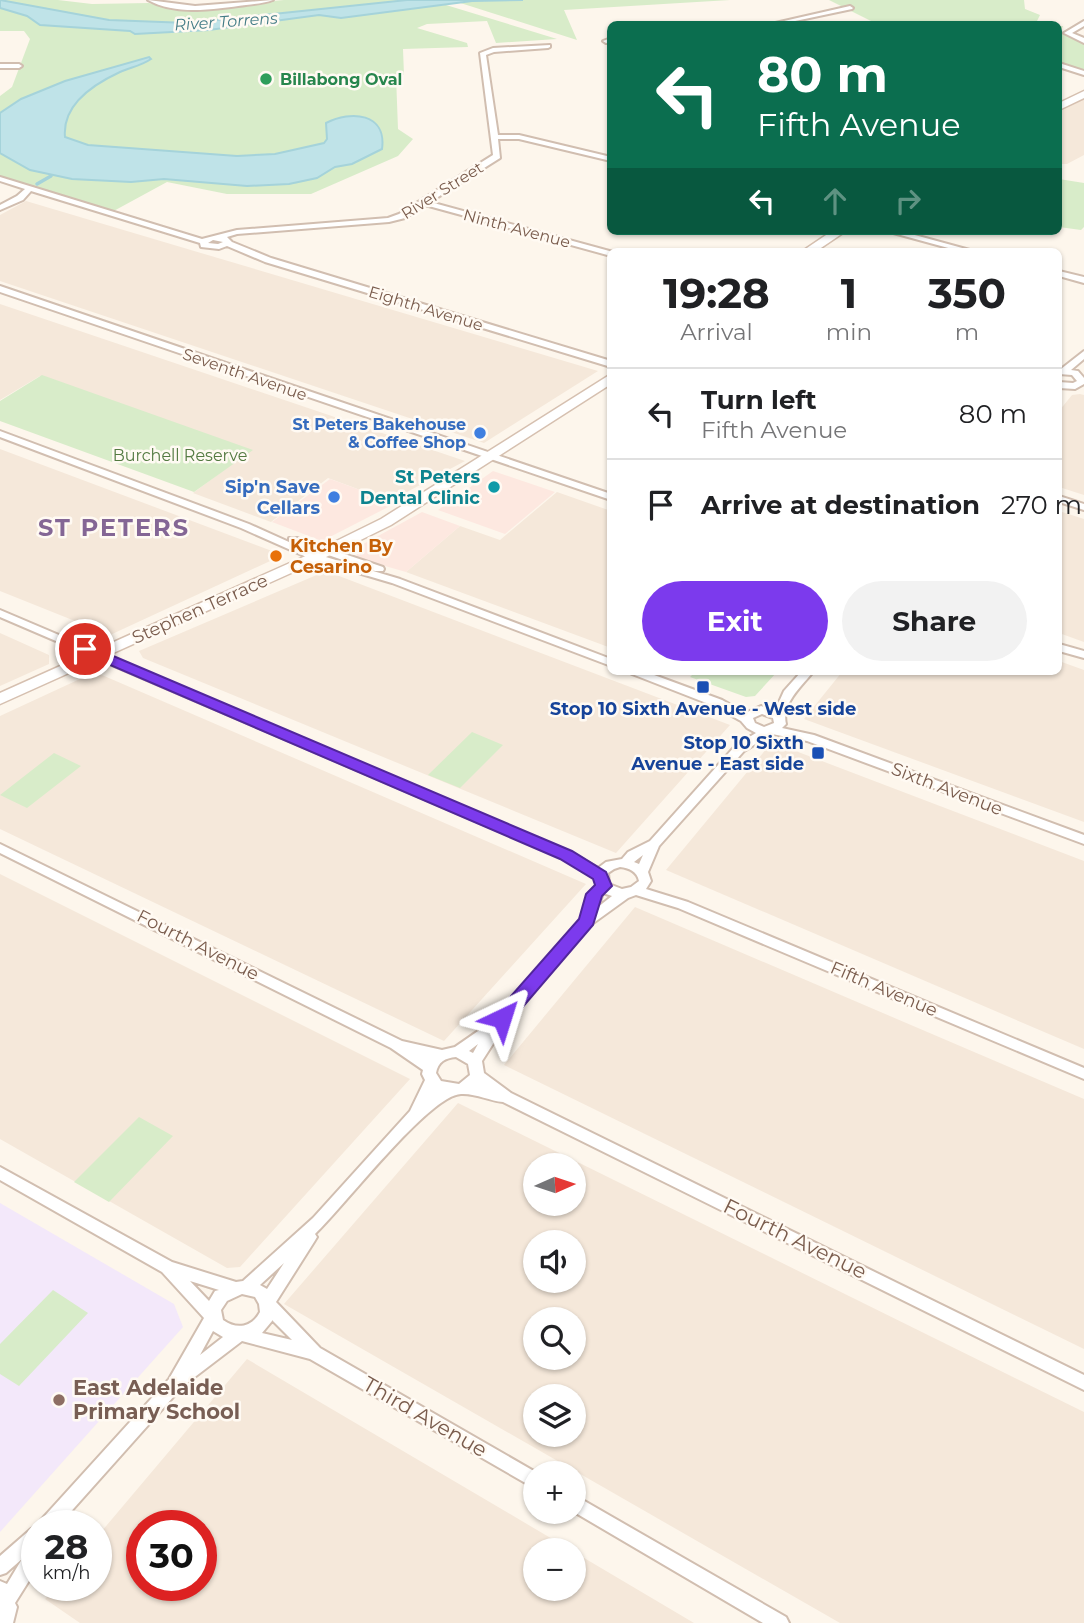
<!DOCTYPE html>
<meta charset="utf-8">
<style>
:root{--surface:#fff;--page:#f2f2f2;--text:#202124;--muted:#757577;--line:#e0e0e0;--accent:#7c3aed}
body{margin:0;font-family:Montserrat,sans-serif;background:var(--page);color:var(--text);height:100vh;display:flex;flex-direction:column;font-size:26px;white-space:nowrap}
*{box-sizing:border-box;margin:0}
p{font-size:23px;color:var(--muted)}
.icon{flex:none;width:38px;height:38px;fill:none;stroke:currentColor;stroke-width:2;stroke-linecap:round;stroke-linejoin:round}
.map{position:relative;flex:1;overflow:hidden}
.drawer{position:absolute;left:607px;top:248px;width:455px;height:427px;display:flex;flex-direction:column;background:var(--surface);border-radius:10px;box-shadow:0 2px 5px #0004}
.drawer>*{flex:none}
.hud{position:absolute;left:607px;top:21px;width:455px;height:214px;border-radius:10px;box-shadow:0 2px 5px #0004;background:#0b6e4f;color:#fff;overflow:hidden}
.needle{width:46px;rotate:87deg}
.controls{position:absolute;left:523px;top:1153px;display:grid;gap:14px}
.controls a{display:grid;place-items:center;width:63px;height:63px;border-radius:50%;background:var(--surface);box-shadow:0 2px 5px #0004;font-size:35px}
.speed{position:absolute;left:21px;top:1510px;display:flex;gap:14px;font-size:35px;font-weight:700;text-align:center}
.speed>*{display:grid;place-content:center;width:91px;height:91px;border-radius:50%;background:var(--surface);box-shadow:0 2px 5px #0004;line-height:1}
.speed small{font-size:18px;font-weight:400}
.speed .limit{border:10px solid #d22;background:#fff;color:#111}
.pin{position:absolute;display:grid;place-items:center;width:60px;height:60px;color:#fff;margin:-30px;border:4px solid #fff;border-radius:50%;box-shadow:0 2px 7px #0007}
.me{position:absolute;width:77px;margin:-38px;rotate:41deg;stroke-linejoin:round;filter:drop-shadow(0 0 5px #0008)}
.turn{display:flex;align-items:center;gap:24px;height:147px;padding:0 35px;font-size:32px}
.turn .icon{width:91px;height:91px;stroke-width:2.5}
.turn b{display:block;font-size:49px;line-height:60px}
.lanes{display:flex;align-items:center;height:66px;padding:0 35px;background:#0003;justify-content:center;gap:35px;direction:ltr}
.lanes .off{opacity:.35}
.eta{display:flex;justify-content:space-evenly;align-items:center;height:119px;text-align:center}
.eta b{font-size:42px;font-weight:700;line-height:49px}
.cta{display:flex;gap:14px;margin-top:auto;padding:14px 35px}
.cta a{flex:1;height:80px;border-radius:42px;background:var(--accent);color:#fff;font-size:28px;font-weight:700;line-height:80px;text-align:center}
.cta a+a{background:var(--page);color:var(--text)}
ul{padding:0;list-style:none}
li{display:flex;align-items:center;gap:21px;height:91px;padding:0 35px;border-top:2px solid var(--line)}
li div{flex:1}
li b{display:block;font-size:26px}
li em{font-style:normal}
.map>svg:first-child{display:block}
.residential{fill:#f5e8da;fill-rule:evenodd}
.commercial{fill:#fde8e0}
.education{fill:#f3e8fa}
.green{fill:#d8ecc9}
.water{fill:#bfe3e8;stroke:#a5d3da;stroke-width:2}
.lines{fill:none;stroke-linecap:round;stroke-linejoin:round}
.stream{stroke:#a5d3da;stroke-width:3.5}
.street-casing{stroke:#d1beb0;stroke-width:4}
.secondary-casing{stroke:#d6c0b0;stroke-width:3}
.street{fill:#fff;fill-rule:evenodd}
.secondary{fill:#fff;fill-rule:evenodd}
.route{fill:#7c3aed;stroke:#51269a;stroke-width:2}
.leisure-dot{fill:#2e9e5b;stroke:#fffaf3;stroke-width:2.5}
.shop-dot{fill:#3f7fe0;stroke:#fffaf3;stroke-width:2.5}
.culture-dot{fill:#0f9aa8;stroke:#fffaf3;stroke-width:2.5}
.food-dot{fill:#e8710a;stroke:#fffaf3;stroke-width:2.5}
.transit-dot{fill:#1a4fb4;stroke:#fffaf3;stroke-width:2.5}
.education-dot{fill:#8d6e63;stroke:#fffaf3;stroke-width:2.5}
.labels{text-anchor:middle;stroke-width:5;stroke-linejoin:round;paint-order:stroke}
.far-water-label{font-size:16px;font-style:italic;fill:#437c86;stroke:#fffaf3}
.far-leisure-label{font-size:16px;font-weight:bold;fill:#27864d;stroke:#fffaf3;text-anchor:start}
.far-street-label{font-size:16px;fill:#7a5c4d;stroke:#fffaf3}
.far-shop-label{font-size:16px;font-weight:bold;fill:#366cbe;stroke:#fffaf3;text-anchor:end}
.far-park-label{font-size:16px;fill:#537a41;stroke:#fffaf3}
.culture-label{font-size:18px;font-weight:bold;fill:#0d838f;stroke:#fffaf3;text-anchor:end}
.shop-label{font-size:18px;font-weight:bold;fill:#366cbe;stroke:#fffaf3;text-anchor:end}
.food-label{font-size:18px;font-weight:bold;fill:#c56008;stroke:#fffaf3;text-anchor:start}
.street-label{font-size:18px;fill:#7a5c4d;stroke:#fffaf3}
.transit-label{font-size:18px;font-weight:bold;fill:#164399;stroke:#fffaf3}
.near-street-label{font-size:21px;fill:#7a5c4d;stroke:#fffaf3}
.near-education-label{font-size:21px;font-weight:bold;fill:#785e54;stroke:#fffaf3;text-anchor:start}
.district-label{font-size:24px;font-weight:bold;letter-spacing:2px;fill:#846695;stroke:#fffaf3}
</style>
<div class="map">
<svg width="1084" height="1623" viewBox="0 0 1084 1623">
<rect width="100%" height="100%" fill="#fdf6ec"/>
<path class="residential" d="M 1084,94 L 1084,155 L 1067,164 L 1059,164 L 1059,107 Z
M 26,201 L 598,371 L 484,443 L 0,281 L 0,215 Z
M 0,304 L 465,461 L 390,501 L 328,478 L 271,522 L 193,493 L 251,450 L 40,376 L 0,400 Z
M 1080,394 L 1084,395 L 1084,495 L 1059,487 L 1059,411 L 1072,395 Z
M 0,449 L 280,554 L 281,556 L 110,635 L 0,591 Z
M 557,492 L 611,511 L 611,648 L 406,572 L 460,526 L 500,540 Z
M 1059,511 L 1084,519 L 1084,642 L 1059,633 Z
M 326,571 L 730,725 L 616,853 L 143,658 L 139,651 Z
M 0,633 L 49,655 L 49,664 L 0,686 Z
M 1059,661 L 1084,670 L 1084,822 L 804,719 L 842,672 L 1059,672 Z
M 95,672 L 586,884 L 444,1041 L 0,829 L 0,716 Z
M 772,742 L 1084,861 L 1084,1049 L 666,870 Z
M 0,874 L 410,1079 L 240,1267 L 227,1268 L 0,1139 Z
M 635,907 L 1084,1099 L 1084,1349 L 504,1065 Z
M 458,1103 L 1084,1412 L 1084,1623 L 840,1623 L 284,1304 ZM 536,1166 L 574,1166 L 574,1204 L 536,1204 ZM 536,1242 L 574,1242 L 574,1281 L 536,1281 ZM 536,1320 L 574,1320 L 574,1358 L 536,1358 ZM 536,1396 L 574,1396 L 574,1435 L 536,1435 Z
M 247,1359 L 571,1550 L 536,1550 L 536,1589 L 574,1589 L 574,1552 L 694,1623 L 80,1623 L 45,1599 L 57,1586 L 96,1586 L 96,1538 ZM 142,1526 L 201,1526 L 201,1586 L 142,1586 Z"/>
<path class="commercial" d="M 493,471 L 555,492 L 505,534 L 438,510 Z
M 330,479 L 396,503 L 322,541 L 272,522 Z
M 422,512 L 460,526 L 406,572 L 357,558 L 356,548 Z"/>
<path class="education" d="M 0,1203 L 174,1304 L 183,1327 L 0,1532 Z"/>
<path class="green" d="M 0,0 L 58,0 L 92,4 L 149,3 L 176,10 L 284,0 L 407,0 L 188,23 L 109,20 Z
M 451,0 L 730,0 L 564,10 L 577,40 Z
M 829,0 L 1024,0 L 1025,9 L 1040,15 L 1036,23 L 1048,24 L 877,24 Z
M 446,5 L 557,39 L 496,43 L 487,21 L 427,24 L 417,28 L 467,43 L 468,47 L 403,49 L 404,75 L 396,76 L 398,129 L 413,139 L 398,156 L 311,194 L 227,194 L 167,182 L 110,213 L 0,176 L 0,96 L 12,87 L 30,39 L 24,31 L 0,31 L 0,8 L 27,16 L 41,25 L 130,31 L 140,34 L 144,31 L 209,30 L 319,15 L 341,18 L 393,9 Z
M 1059,26 L 1063,26 L 1060,33 L 1084,43 L 1084,71 L 1059,63 Z
M 1059,179 L 1084,183 L 1084,227 L 1081,230 L 1059,227 Z
M 42,375 L 253,450 L 194,492 L 0,421 L 0,401 Z
M 695,672 L 777,672 L 755,696 L 746,697 L 690,677 Z
M 472,732 L 503,745 L 460,788 L 428,775 Z
M 54,753 L 81,766 L 27,808 L 0,795 Z
M 139,1117 L 173,1136 L 109,1202 L 74,1182 Z
M 53,1290 L 88,1313 L 19,1386 L 0,1374 L 0,1344 Z"/>
<path class="water" d="M 0,0 L 109,20 L 188,23 L 407,0 L 523,0 L 472,1 L 341,18 L 319,15 L 209,30 L 135,34 L 130,31 L 40,25 L 27,16 L 0,8 Z
M 149,57 L 151,59 C 141,66 131,67 120,72 C 94,84 62,105 65,137 L 88,145 L 237,156 L 275,154 L 324,143 L 327,139 L 326,123 C 351,110 387,113 382,149 L 352,164 L 335,167 L 317,178 L 289,184 L 247,186 L 164,179 L 131,182 L 72,179 L 30,170 L 0,153 L 0,113 L 21,99 L 65,81 Z"/>
<g class="lines">
<path class="stream" d="M 37,184 L 51,176"/>
<g class="street-casing">
<path id="street" d="M 148,0 L 195,6 L 273,0 C 265,3 255,4 246,5 C 215,9 176,16 148,0 Z
M 850,6 L 853,8 L 852,9 L 781,24 L 771,24 Z
M 1084,21 L 1084,26 L 1072,33 L 1084,38 L 1084,43 L 1064,33 Z
M 611,38 L 611,42 L 606,43 L 603,41 Z
M 550,45 L 550,47 L 548,48 L 494,52 L 486,55 L 498,135 L 519,135 L 611,157 L 611,161 L 519,139 L 498,139 L 500,158 L 430,202 L 613,252 L 611,252 L 611,256 L 425,205 L 405,218 L 389,222 L 237,234 L 227,237 L 232,242 L 271,258 L 611,361 L 611,367 L 265,262 L 227,246 L 219,249 L 201,247 L 200,243 L 31,191 L 23,200 L 0,210 L 0,205 L 17,196 L 25,189 L 0,181 L 0,177 L 202,239 L 237,230 L 388,218 L 399,214 L 493,155 L 480,53 L 493,48 ZM 213,240 L 223,242 L 218,244 L 208,243 Z
M 1059,63 L 1084,71 L 1084,75 L 1059,67 Z
M 0,64 L 19,64 L 22,66 L 19,68 L 0,68 Z
M 886,231 L 900,231 L 977,252 L 963,252 Z
M 1059,271 L 1084,277 L 1084,283 L 1059,276 Z
M 0,286 L 611,494 L 611,500 L 0,292 Z
M 1084,351 L 1084,359 L 1071,370 L 1078,371 L 1084,378 L 1084,384 L 1075,389 L 1059,388 L 1059,382 L 1073,383 L 1077,381 L 1072,375 L 1059,374 L 1059,368 L 1061,369 Z
M 0,431 L 249,524 L 289,542 L 289,538 L 297,538 L 383,567 L 384,569 L 383,571 L 375,571 L 293,543 L 319,555 L 400,579 L 611,659 L 611,666 L 392,583 L 311,559 L 241,528 L 0,437 Z
M 1059,496 L 1084,504 L 1084,510 L 1059,502 Z
M 0,610 L 570,852 L 598,868 L 606,862 L 622,859 L 628,852 L 650,841 L 736,745 L 756,733 L 747,728 L 741,721 L 714,706 L 632,674 L 630,672 L 646,672 L 722,700 L 745,713 L 761,706 L 775,711 L 784,691 L 801,672 L 813,672 C 801,687 781,704 786,724 L 782,728 L 814,735 L 1084,835 L 1084,844 L 807,741 L 772,734 L 744,751 L 659,846 L 648,872 L 651,881 L 646,889 L 688,902 L 1084,1068 L 1084,1079 L 678,908 L 636,895 L 628,898 L 592,924 L 507,1022 L 482,1061 L 484,1073 L 511,1093 L 1084,1375 L 1084,1390 L 503,1102 C 490,1101 475,1093 461,1094 C 429,1095 343,1208 315,1234 L 317,1237 L 314,1242 L 276,1302 L 320,1348 L 539,1474 L 536,1474 L 536,1489 L 310,1359 L 242,1341 L 183,1386 L 58,1526 L 38,1526 L 41,1520 L 169,1379 L 204,1318 L 162,1272 L 0,1180 L 0,1167 L 172,1262 L 236,1282 L 243,1281 L 313,1218 L 410,1111 L 425,1080 L 422,1074 L 423,1070 L 391,1048 L 0,853 L 0,844 L 402,1041 L 442,1050 L 455,1047 L 494,1020 L 581,919 L 589,893 L 597,885 L 596,879 L 562,858 L 0,617 ZM 762,714 L 773,718 L 774,723 L 764,727 L 755,723 L 753,718 ZM 643,855 L 639,864 L 634,862 ZM 620,867 C 629,868 637,871 639,881 L 631,887 L 622,889 L 609,884 L 608,873 L 614,869 ZM 603,893 L 612,896 L 598,907 ZM 478,1044 L 473,1053 L 469,1051 ZM 456,1057 L 468,1064 L 470,1075 L 459,1084 L 441,1081 L 436,1073 C 438,1062 445,1058 456,1057 ZM 284,1263 L 267,1289 L 260,1285 ZM 190,1281 L 219,1290 L 215,1291 L 209,1301 ZM 242,1294 L 255,1297 L 259,1304 L 260,1312 C 252,1327 237,1330 223,1320 L 221,1310 L 227,1301 ZM 272,1321 L 272,1320 L 292,1340 L 262,1333 ZM 213,1331 L 223,1337 L 200,1355 Z
M 1059,644 L 1084,651 L 1084,658 L 1059,651 Z
M 574,1495 L 786,1617 L 789,1623 L 763,1623 L 574,1512 Z
M 37,1527 L 37,1568 L 15,1603 L 17,1607 L 13,1623 L 0,1623 L 0,1581 L 7,1584 L 22,1559 L 6,1573 L 0,1575 L 0,1556 L 31,1529 Z"/>
</g>
<g class="secondary-casing">
<path id="secondary" d="M 1084,91 L 1084,98 L 1059,110 L 1059,103 Z
M 832,231 L 846,231 L 815,252 L 801,252 Z
M 611,374 L 611,384 L 391,525 L 320,560 L 0,704 L 0,693 L 310,554 L 381,519 Z"/>
</g>
<use href="#street" class="street"/>
<use href="#secondary" class="secondary"/>
</g>
<path class="route" d="M 85,644 L 572,851 L 606,872 L 612,886 L 602,896 L 593,925 L 509,1023 L 496,1023 L 494,1018 L 496,1013 L 579,919 L 586,894 L 595,885 L 593,879 L 560,859 L 80,652 L 78,649 Z"/>
<circle class="leisure-dot" cx="266" cy="79" r="7"/>
<g class="shop-dot">
<circle cx="480" cy="433" r="7"/>
<circle cx="334" cy="497" r="7"/>
</g>
<circle class="culture-dot" cx="494" cy="487" r="7"/>
<circle class="food-dot" cx="276" cy="556" r="7"/>
<g class="transit-dot">
<rect x="696" y="680" width="14" height="14" rx="3.5"/>
<rect x="811" y="746" width="14" height="14" rx="3.5"/>
</g>
<circle class="education-dot" cx="59" cy="1400" r="7"/>
<g class="labels">
<g class="far-water-label">
<text transform="translate(226 21) rotate(-4)" y="6">River Torrens</text>
</g>
<g class="far-leisure-label">
<text x="280" y="85">Billabong Oval</text>
</g>
<g class="far-street-label">
<text transform="translate(442 190) rotate(-32)" y="6">River Street</text>
<text transform="translate(517 228) rotate(15)" y="6">Ninth Avenue</text>
<text transform="translate(426 308) rotate(17)" y="6">Eighth Avenue</text>
<text transform="translate(245 374) rotate(19)" y="6">Seventh Avenue</text>
</g>
<g class="far-shop-label">
<text x="466" y="430">St Peters Bakehouse<tspan x="466" dy="18">&amp; Coffee Shop</tspan></text>
</g>
<g class="far-park-label">
<text x="180" y="461">Burchell Reserve</text>
</g>
<g class="culture-label">
<text x="480" y="483">St Peters<tspan x="480" dy="21">Dental Clinic</tspan></text>
</g>
<g class="shop-label">
<text x="320" y="493">Sip'n Save<tspan x="320" dy="21">Cellars</tspan></text>
</g>
<g class="food-label">
<text x="290" y="552">Kitchen By<tspan x="290" dy="21">Cesarino</tspan></text>
</g>
<g class="street-label">
<text transform="translate(200 609) rotate(-24)" y="6">Stephen Terrace</text>
<text transform="translate(947 789) rotate(21)" y="6">Sixth Avenue</text>
<text transform="translate(198 945) rotate(27)" y="6">Fourth Avenue</text>
<text transform="translate(884 989) rotate(23)" y="6">Fifth Avenue</text>
</g>
<g class="transit-label">
<text x="703" y="715">Stop 10 Sixth Avenue - West side</text>
<text x="804" y="749" text-anchor="end">Stop 10 Sixth<tspan x="804" dy="21">Avenue - East side</tspan></text>
</g>
<g class="near-street-label">
<text transform="translate(795 1239) rotate(26)" y="7">Fourth Avenue</text>
<text transform="translate(425 1417) rotate(30)" y="7">Third Avenue</text>
</g>
<g class="near-education-label">
<text x="73" y="1395">East Adelaide<tspan x="73" dy="24">Primary School</tspan></text>
</g>
<g class="district-label">
<text x="114" y="536">ST PETERS</text>
</g>
</g>
</svg>
<div class="controls">
<a><svg class="needle" viewBox="-14 -14 28 28"><path d="M0-13l5 13h-10z" fill="#e53935"/><path d="M0 13l5-13h-10z" fill="#757577"/></svg></a>
<a><svg class="icon" aria-label="sound" viewBox="0 0 24 24"><path d="M4 9h4l5-4v14l-5-4H4zM17 9q2 3 0 6"/></svg></a>
<a><svg class="icon" aria-label="search" viewBox="0 0 24 24"><circle cx="10" cy="10" r="6"/><path d="M15 15l6 6"/></svg></a>
<a><svg class="icon" aria-label="layers" viewBox="0 0 24 24"><path d="M12 4l9 5-9 5-9-5zM3 14l9 5 9-5"/></svg></a>
<a>+</a>
<a>−</a>
</div>
<div class="speed"><div>28<small>km/h</small></div><div class="limit">30</div></div>
<div class="pin" style="left:85px;top:649px;background:#d93025"><svg class="icon" aria-label="arrive" viewBox="0 0 24 24"><path d="M6 21V4h12l-3 4 3 4H6"/></svg></div>
<svg class="me" style="left:502px;top:1018px" viewBox="-20 -20 40 40"><path d="M0-17L14 15 0 8-14 15z" fill="#7c3aed" stroke="#fff" stroke-width="4"/></svg>
<div class="hud">
<div class="turn"><svg class="icon" aria-label="left" viewBox="0 0 24 24"><path d="M17 20v-9H6M10 6l-5 5 5 5"/></svg><div><b>80 m</b>Fifth Avenue</div></div>
<div class="lanes"><svg class="icon" aria-label="left" viewBox="0 0 24 24"><path d="M17 20v-9H6M10 6l-5 5 5 5"/></svg><svg class="icon off" aria-label="ahead" viewBox="0 0 24 24"><path d="M12 20V5M6 11l6-6 6 6"/></svg><svg class="icon off" aria-label="right" viewBox="0 0 24 24"><path d="M7 20v-9h11M14 6l5 5-5 5"/></svg></div>
</div>
<section class="drawer">
<div class="eta">
<div><b>19:28</b><p>Arrival</p></div>
<div><b>1</b><p>min</p></div>
<div><b>350</b><p>m</p></div>
</div>
<ul>
<li><svg class="icon" aria-label="left" viewBox="0 0 24 24"><path d="M17 20v-9H6M10 6l-5 5 5 5"/></svg><div><b>Turn left</b><p>Fifth Avenue</p></div><em>80 m</em></li>
<li><svg class="icon" aria-label="arrive" viewBox="0 0 24 24"><path d="M6 21V4h12l-3 4 3 4H6"/></svg><div><b>Arrive at destination</b></div><em>270 m</em></li>
</ul>
<div class="cta"><a>Exit</a><a>Share</a></div>
</section>
</div>
